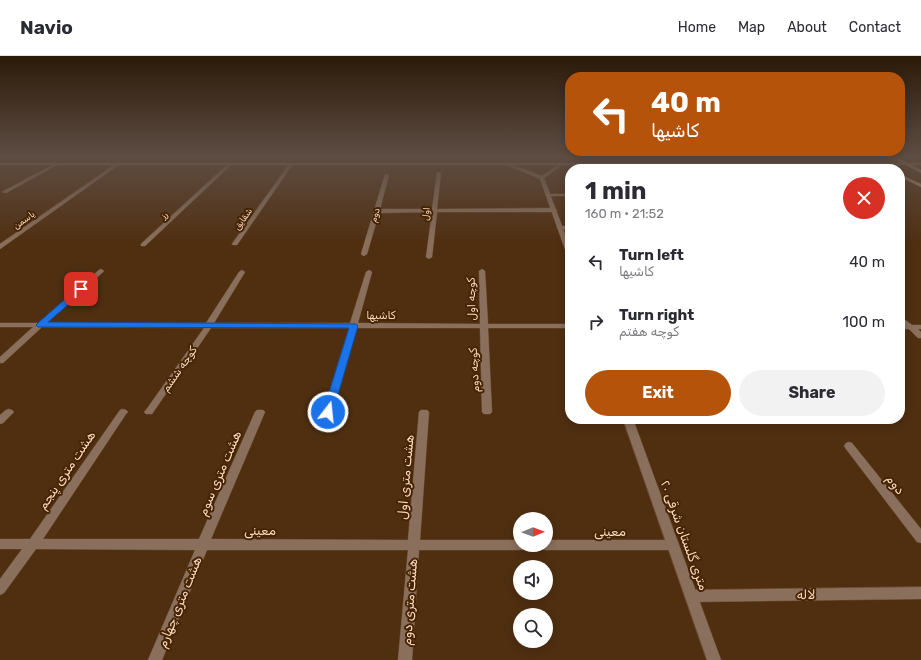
<!DOCTYPE html>
<meta charset="utf-8">
<style>
:root{--surface:#fff;--page:#f2f2f3;--text:#2b2b33;--muted:#7c7c81;--line:#e1e1e2;--accent:#b45309}
body{margin:0;font-family:Rubik,Cairo,sans-serif;background:var(--page);color:var(--text);height:100vh;display:flex;flex-direction:column;font-size:15px;white-space:nowrap}
*{box-sizing:border-box;margin:0}
p{font-size:13px;color:var(--muted)}
.icon{flex:none;width:22px;height:22px;fill:none;stroke:currentColor;stroke-width:2;stroke-linecap:round;stroke-linejoin:round}
.map{position:relative;flex:1;overflow:hidden}
.drawer{position:absolute;left:565px;top:108px;width:340px;height:260px;display:flex;flex-direction:column;background:var(--surface);border-radius:16px;box-shadow:0 2px 10px #0003}
.drawer>*{flex:none}
.banner{position:absolute;left:565px;top:16px;width:340px;height:84px;border-radius:16px;box-shadow:0 2px 10px #0003;background:#b45309;color:#fff;overflow:hidden}
.needle{width:26px;rotate:89deg}
.tools{position:absolute;left:513px;top:456px;display:grid;gap:8px}
.tools a{display:grid;place-items:center;width:40px;height:40px;border-radius:50%;background:var(--surface);box-shadow:0 2px 10px #0003;font-size:20px}
.pin{position:absolute;display:grid;place-items:center;width:34px;height:34px;color:#fff;margin:-17px;border-radius:8px;box-shadow:0 2px 6px #0006}
.me{position:absolute;width:44px;margin:-22px;rotate:16deg;stroke-linejoin:round;filter:drop-shadow(0 0 3px #0008)}
.turn{display:flex;align-items:center;gap:14px;height:84px;padding:0 20px;font-size:18px}
.turn .icon{width:52px;height:52px;stroke-width:2.5}
.turn b{display:block;font-size:28px;line-height:34px}
.round{display:grid;place-items:center;flex:none;width:42px;height:42px;border-radius:21px;background:var(--page)}
.head{display:flex;align-items:center;justify-content:space-between;height:68px;padding:0 20px}
h1{font-size:24px;font-weight:700;line-height:30px}
.action{display:flex;gap:8px;margin-top:auto;padding:8px 20px}
.action a{flex:1;height:46px;border-radius:24px;background:var(--accent);color:#fff;font-size:16px;font-weight:700;line-height:46px;text-align:center}
.action a+a{background:var(--page);color:var(--text)}
ul{padding:0;list-style:none}
li{display:flex;align-items:center;gap:12px;height:60px;padding:0 20px}
li div{flex:1}
li b{display:block;font-size:15px}
li em{font-style:normal}
header{display:flex;align-items:center;gap:24px;box-sizing:border-box;height:56px;padding:0 20px;background:var(--surface);border-bottom:1px solid var(--line)}
header strong{font-size:19px}
nav{display:flex;gap:22px;margin-inline-start:auto;font-size:14px}
.map>svg:first-child{display:block}
.lines{fill:none;stroke-linecap:round;stroke-linejoin:round}
.minor-casing{stroke:#6f4d30;stroke-width:1}
.tertiary-casing{stroke:#6f4d30;stroke-width:1}
.secondary-casing{stroke:#6f4d30;stroke-width:1}
.minor{fill:#8a705c;fill-rule:evenodd}
.tertiary{fill:#8a705c;fill-rule:evenodd}
.secondary{fill:#b78f6f;fill-rule:evenodd}
.route{fill:#1a73e8;stroke:#114b97}
.labels{text-anchor:middle;stroke-width:4;stroke-linejoin:round;paint-order:stroke}
.far-street-label{font-size:9px;fill:#fbd8bd;stroke:#452506}
.street-label{font-size:11px;fill:#fbd8bd;stroke:#452506}
.near-street-label{font-size:13px;fill:#fbd8bd;stroke:#452506}
</style>
<header>
<strong>Navio</strong>
<nav><a>Home</a><a>Map</a><a>About</a><a>Contact</a></nav>
</header>
<div class="map">
<svg width="921" height="604" viewBox="0 0 921 604">
<rect width="100%" height="100%" fill="#502f11"/>
<g class="lines">
<g class="minor-casing">
<path id="minor" d="M 56,107 L 59,108 L 6,137 L 2,136 Z
M 117,107 L 120,108 L 0,193 L 0,188 Z
M 229,107 L 232,108 L 145,190 L 141,190 L 141,188 Z
M 290,107 L 293,108 L 237,189 L 233,189 L 232,188 Z
M 439,116 L 441,117 L 437,153 L 554,152 L 557,154 L 554,156 L 437,156 L 432,201 L 429,203 L 426,201 L 432,156 L 379,157 L 367,198 L 364,200 L 362,199 L 361,198 L 385,118 L 389,119 L 380,153 L 432,153 L 437,117 Z
M 546,138 L 570,138 L 570,140 L 548,140 L 546,139 Z
M 560,170 L 570,170 L 570,174 L 558,173 L 557,172 Z
M 101,213 L 104,215 L 103,216 L 47,267 L 206,267 L 239,216 L 242,214 L 245,216 L 214,267 L 350,267 L 366,216 L 369,214 L 372,216 L 358,267 L 480,268 L 479,215 L 482,213 L 485,215 L 488,268 L 570,268 L 570,272 L 488,272 L 492,356 L 490,358 L 484,358 L 482,356 L 480,272 L 356,272 L 333,356 L 331,358 L 325,358 L 323,356 L 349,272 L 211,272 L 152,358 L 146,358 L 144,356 L 146,354 L 204,272 L 42,271 L 3,307 L 0,307 L 0,301 L 33,271 L 0,271 L 0,267 L 38,267 L 99,214 Z
M 900,260 L 912,269 L 921,269 L 921,273 L 918,273 L 921,276 L 921,282 L 918,282 L 909,273 L 900,273 L 900,269 L 904,269 L 900,266 Z
M 9,353 L 12,354 L 14,356 L 3,367 L 0,368 L 0,359 L 6,354 Z
M 123,353 L 126,354 L 128,356 L 126,358 L 43,483 L 199,483 L 255,356 L 257,354 L 263,354 L 265,356 L 211,483 L 408,484 L 419,356 L 421,354 L 427,354 L 429,356 L 420,484 L 520,484 L 520,489 L 526,489 L 524,493 L 520,494 L 419,494 L 412,604 L 398,604 L 408,494 L 207,494 L 162,604 L 148,604 L 195,494 L 36,493 L 4,537 L 0,539 L 0,523 L 22,493 L 0,493 L 0,483 L 30,483 L 120,354 Z
M 849,386 L 852,387 L 921,473 L 921,487 L 917,486 L 846,393 L 844,390 L 846,387 Z
M 546,484 L 673,484 L 677,485 L 679,489 L 677,493 L 673,494 L 546,494 L 542,493 L 540,489 L 546,489 Z
M 921,531 L 921,543 L 691,546 L 687,544 L 685,540 L 687,536 L 691,534 Z"/>
</g>
<g class="tertiary-casing">
<path id="tertiary" d="M 506,107 L 508,107 L 542,120 L 561,107 L 564,108 L 544,122 L 570,191 L 570,201 L 567,199 L 540,123 L 506,109 Z
M 623,363 L 633,363 L 721,604 L 707,604 Z"/>
</g>
<g class="secondary-casing">
<path id="secondary" d="M 892,101 L 898,101 L 907,107 L 921,107 L 921,109 L 912,109 L 921,114 L 921,117 L 906,109 L 0,109 L 0,107 L 901,107 Z
M 900,118 L 921,128 L 921,131 L 900,121 Z"/>
</g>
<use href="#minor" class="minor"/>
<use href="#tertiary" class="tertiary"/>
<use href="#secondary" class="secondary"/>
</g>
<linearGradient id="sky" x2="0" y2="1"><stop stop-color="#2c1a09"/><stop offset="0.54" stop-color="#5e4d43"/><stop offset="1" stop-color="#5e4d43" stop-opacity="0"/></linearGradient>
<rect width="921" height="186" fill="url(#sky)"/>
<path class="route" d="M 81,231 L 85,233 L 84,235 L 48,266 L 356,268 L 358,270 L 333,356 L 332,359 L 324,359 L 323,356 L 349,272 L 38,271 L 36,269 L 38,267 L 78,232 Z"/>
<g class="labels">
<g class="far-street-label">
<text transform="translate(426 158) rotate(-84)" y="3">اول</text>
<text transform="translate(164 159) rotate(-43)" y="3">رز</text>
<text transform="translate(375 159) rotate(-73)" y="3">دوم</text>
<text transform="translate(243 163) rotate(-55)" y="3">شقایق</text>
<text transform="translate(24 164) rotate(-36)" y="3">یاسمن</text>
</g>
<g class="street-label">
<text transform="translate(471 243) rotate(-91)" y="4">کوچه اول</text>
<text x="381" y="263">کاشیها</text>
<text transform="translate(179 313) rotate(-55)" y="4">کوچه ششم</text>
<text transform="translate(474 314) rotate(-93)" y="4">کوچه دوم</text>
</g>
<g class="near-street-label">
<text transform="translate(66 414) rotate(-56)" y="5">هشت متری پنجم</text>
<text transform="translate(219 417) rotate(-67)" y="5">هشت متری سوم</text>
<text transform="translate(405 421) rotate(-85)" y="5">هشت متری اول</text>
<text transform="translate(896 428) rotate(52)" y="5">دوم</text>
<text x="260" y="479">معینی</text>
<text x="610" y="480">معینی</text>
<text transform="translate(685 479) rotate(70)" y="5">۲۰ متری گلستان شرقی</text>
<text transform="translate(806 538) rotate(-1)" y="5">لاله</text>
<text transform="translate(179 546) rotate(-68)" y="5">هشت متری چهارم</text>
<text transform="translate(409 546) rotate(-86)" y="5">هشت متری دوم</text>
</g>
</g>
</svg>
<div class="tools">
<a><svg class="needle" viewBox="-14 -14 28 28"><path d="M0-13l5 13h-10z" fill="#e53935"/><path d="M0 13l5-13h-10z" fill="#7c7c81"/></svg></a>
<a><svg class="icon" aria-label="sound" viewBox="0 0 24 24"><path d="M4 9h4l5-4v14l-5-4H4zM17 9q2 3 0 6"/></svg></a>
<a><svg class="icon" aria-label="search" viewBox="0 0 24 24"><circle cx="10" cy="10" r="6"/><path d="M15 15l6 6"/></svg></a>
</div>
<div class="pin" style="left:81px;top:233px;background:#d93025"><svg class="icon" aria-label="arrive" viewBox="0 0 24 24"><path d="M6 21V4h12l-3 4 3 4H6"/></svg></div>
<svg class="me" style="left:328px;top:356px" viewBox="-20 -20 40 40"><circle r="17" fill="#1a73e8" stroke="#fff" stroke-width="3"/><path d="M0-11L8 9 0 5-8 9z" fill="#fff"/></svg>
<div class="banner">
<div class="turn"><svg class="icon" aria-label="left" viewBox="0 0 24 24"><path d="M17 20v-9H6M10 6l-5 5 5 5"/></svg><div><b>40 m</b>کاشیها</div></div>
</div>
<section class="drawer">
<div class="head"><div><h1>1 min</h1><p>160 m · 21:52</p></div><a class="round" style="background:#d93025;color:#fff"><svg class="icon" aria-label="close" viewBox="0 0 24 24"><path d="M6 6l12 12M18 6L6 18"/></svg></a></div>
<ul>
<li><svg class="icon" aria-label="left" viewBox="0 0 24 24"><path d="M17 20v-9H6M10 6l-5 5 5 5"/></svg><div><b>Turn left</b><p>کاشیها</p></div><em>40 m</em></li>
<li><svg class="icon" aria-label="right" viewBox="0 0 24 24"><path d="M7 20v-9h11M14 6l5 5-5 5"/></svg><div><b>Turn right</b><p>کوچه هفتم</p></div><em>100 m</em></li>
</ul>
<div class="action"><a>Exit</a><a>Share</a></div>
</section>
</div>
